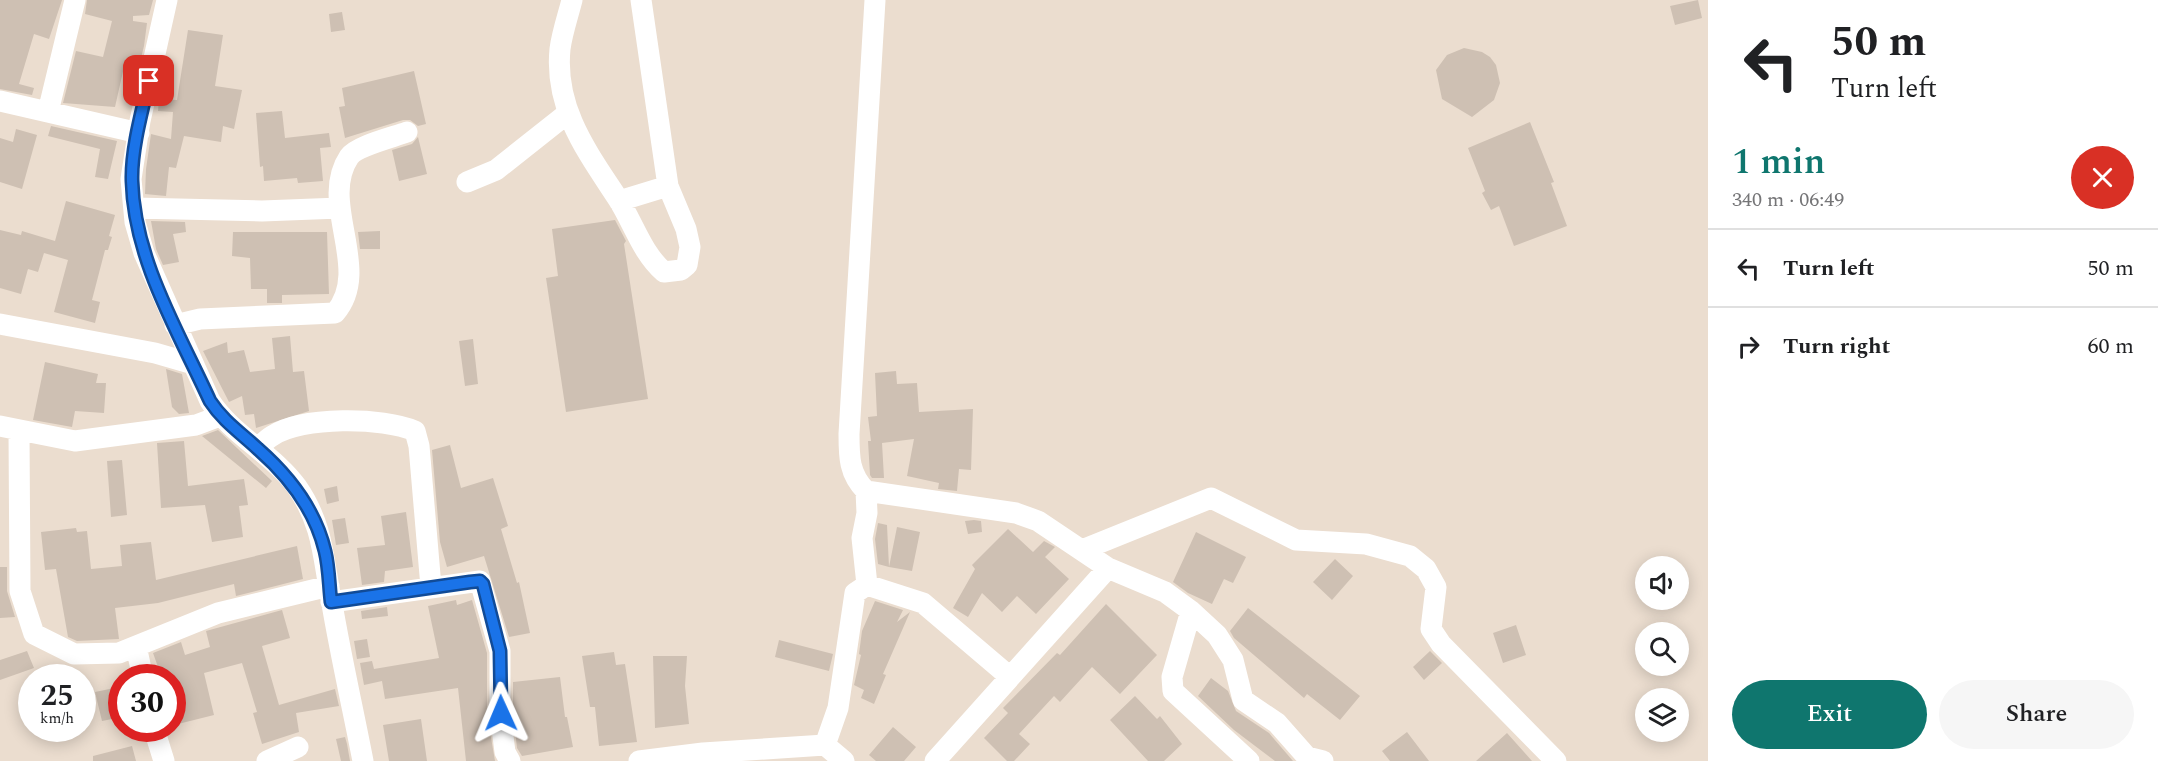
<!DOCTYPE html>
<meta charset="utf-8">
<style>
:root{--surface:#fff;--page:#f6f6f6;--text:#202124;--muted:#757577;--line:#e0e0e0;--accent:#0f766e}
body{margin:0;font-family:Spectral,serif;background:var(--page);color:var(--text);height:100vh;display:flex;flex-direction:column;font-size:22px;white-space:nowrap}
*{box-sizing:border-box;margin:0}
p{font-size:20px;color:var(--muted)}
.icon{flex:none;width:33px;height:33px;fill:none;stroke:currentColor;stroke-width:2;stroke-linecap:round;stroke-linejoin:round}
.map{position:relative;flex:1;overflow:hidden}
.side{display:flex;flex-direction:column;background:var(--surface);width:450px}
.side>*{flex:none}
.top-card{background:#fff;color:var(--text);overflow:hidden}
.tools{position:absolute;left:1635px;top:556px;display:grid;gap:12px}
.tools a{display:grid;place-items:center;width:54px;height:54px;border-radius:50%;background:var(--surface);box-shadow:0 3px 15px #0003;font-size:30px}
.speed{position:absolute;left:18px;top:664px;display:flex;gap:12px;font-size:30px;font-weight:700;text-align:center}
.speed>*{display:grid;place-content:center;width:78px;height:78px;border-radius:50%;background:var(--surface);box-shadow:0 3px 15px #0003;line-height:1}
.speed small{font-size:15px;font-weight:400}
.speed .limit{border:9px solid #d22;background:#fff;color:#111}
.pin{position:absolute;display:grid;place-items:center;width:51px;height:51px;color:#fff;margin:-26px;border-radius:12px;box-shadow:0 3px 9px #0006}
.me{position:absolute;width:66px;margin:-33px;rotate:359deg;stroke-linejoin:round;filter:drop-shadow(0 0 4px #0008)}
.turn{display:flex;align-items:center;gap:21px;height:126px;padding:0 24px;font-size:27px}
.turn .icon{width:78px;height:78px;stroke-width:2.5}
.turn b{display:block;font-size:42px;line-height:51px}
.round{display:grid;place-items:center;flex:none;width:63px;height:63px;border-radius:32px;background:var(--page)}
.overview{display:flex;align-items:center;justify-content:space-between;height:102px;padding:0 24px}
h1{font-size:36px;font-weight:600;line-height:45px;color:var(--accent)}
.primary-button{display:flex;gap:12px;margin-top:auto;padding:12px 24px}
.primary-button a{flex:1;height:69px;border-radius:36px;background:var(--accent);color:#fff;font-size:24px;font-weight:600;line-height:69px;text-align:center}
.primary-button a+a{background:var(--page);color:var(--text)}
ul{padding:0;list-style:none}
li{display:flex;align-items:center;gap:18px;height:78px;padding:0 24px;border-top:2px solid var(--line)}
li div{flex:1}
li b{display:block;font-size:22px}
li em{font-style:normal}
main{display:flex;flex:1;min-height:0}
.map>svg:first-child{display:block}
.building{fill:#cec0b3}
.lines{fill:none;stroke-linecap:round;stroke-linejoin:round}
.minor{stroke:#fff;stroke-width:21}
.route-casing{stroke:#114b97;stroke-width:15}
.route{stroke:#1a73e8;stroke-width:10}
</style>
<main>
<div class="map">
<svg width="1708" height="761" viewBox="0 0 1708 761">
<rect width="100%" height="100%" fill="#ebddcf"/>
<path class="building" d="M 0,0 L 62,0 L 49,39 L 34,34 L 19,84 L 34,88 L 32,95 L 0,89 Z
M 87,0 L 153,0 L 149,15 L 133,16 L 133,21 L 147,23 L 144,46 L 140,62 L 126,58 L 115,107 L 63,103 L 76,51 L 103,57 L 112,21 L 85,14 Z
M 1698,0 L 1702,18 L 1675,25 L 1670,6 Z
M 342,12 L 345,30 L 331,32 L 329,14 Z
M 188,30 L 223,35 L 215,86 L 242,90 L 234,129 L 223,126 L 221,142 L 184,136 L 176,168 L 169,167 L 166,196 L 145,194 L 146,169 L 151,134 L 171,139 L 173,112 L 158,111 L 159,99 L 177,100 Z
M 1464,48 L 1482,52 L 1490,57 L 1496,65 L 1500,83 L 1494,100 L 1472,117 L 1442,99 L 1436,70 L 1447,55 Z
M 414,71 L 426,124 L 418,126 L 410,120 L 403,120 L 345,138 L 339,107 L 345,106 L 342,88 Z
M 282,111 L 285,138 L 329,133 L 331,147 L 320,148 L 323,181 L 298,183 L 297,178 L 264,181 L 263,166 L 260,167 L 256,113 Z
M 1530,122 L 1554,182 L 1551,183 L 1567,226 L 1514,246 L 1499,206 L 1491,210 L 1482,193 L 1485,191 L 1468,148 Z
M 51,126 L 117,141 L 108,179 L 95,177 L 100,149 L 48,136 Z
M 16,129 L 37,135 L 22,189 L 0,182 L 0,138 L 13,142 Z
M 418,137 L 427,174 L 399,181 L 392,150 L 412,144 Z
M 66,201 L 115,215 L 109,236 L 112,237 L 108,250 L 105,250 L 92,300 L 100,302 L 95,323 L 54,312 L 68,260 L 44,253 L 38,272 L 28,269 L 21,294 L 0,288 L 0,230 L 21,235 L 22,231 L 55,241 Z
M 615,220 L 626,241 L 624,244 L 648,399 L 566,412 L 546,278 L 558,276 L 552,229 Z
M 151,221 L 185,222 L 186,232 L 173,234 L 179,262 L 163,265 L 156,249 Z
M 380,231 L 380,249 L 360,249 L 358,232 Z
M 233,232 L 327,232 L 329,294 L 282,295 L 282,303 L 267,303 L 267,289 L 251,289 L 250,258 L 232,256 Z
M 290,336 L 293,372 L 304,371 L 309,411 L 256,428 L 254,414 L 245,415 L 242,396 L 229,402 L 203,351 L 227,342 L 228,353 L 244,350 L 250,372 L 275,369 L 272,338 Z
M 473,339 L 478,384 L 465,386 L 459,341 Z
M 45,362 L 98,374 L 96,383 L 106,383 L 104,413 L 75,411 L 72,427 L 33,420 Z
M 166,369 L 182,374 L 189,413 L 179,414 L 172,407 Z
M 896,371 L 897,384 L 917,383 L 919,412 L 973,409 L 971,470 L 959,469 L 957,491 L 938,489 L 939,483 L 907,476 L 914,439 L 882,443 L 884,478 L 872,478 L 870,475 L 868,441 L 871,441 L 868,417 L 877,416 L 875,373 Z
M 218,430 L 272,481 L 266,488 L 202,436 Z
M 184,441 L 188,486 L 244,479 L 248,505 L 239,506 L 243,537 L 212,542 L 205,505 L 161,508 L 157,443 Z
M 450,445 L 461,488 L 493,478 L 508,526 L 501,529 L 517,583 L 519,582 L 530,633 L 509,637 L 484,556 L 447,567 L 440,542 L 432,450 Z
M 122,460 L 127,515 L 111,517 L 107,461 Z
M 337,486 L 339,501 L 327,504 L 324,489 Z
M 406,512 L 413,567 L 385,571 L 384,582 L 362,585 L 357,548 L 385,545 L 381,516 Z
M 345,518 L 349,543 L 336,545 L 332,520 Z
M 974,520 L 981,521 L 982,532 L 968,534 L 965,521 Z
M 878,523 L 887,525 L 889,567 L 878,564 L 875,539 Z
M 897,527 L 920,532 L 912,571 L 889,567 Z
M 76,528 L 77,532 L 87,531 L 91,569 L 122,566 L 120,545 L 151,542 L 156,580 L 297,546 L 303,579 L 236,596 L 234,584 L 158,603 L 115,608 L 119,639 L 77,641 L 68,637 L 56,569 L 45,570 L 41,532 Z
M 1008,529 L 1033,552 L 1044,541 L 1055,547 L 1045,557 L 1069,579 L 1036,614 L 1017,596 L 1002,612 L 982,593 L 968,617 L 953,608 L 975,569 L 972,565 Z
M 1196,532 L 1246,557 L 1233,583 L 1224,579 L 1212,604 L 1188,593 L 1173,582 Z
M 1335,559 L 1353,576 L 1332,600 L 1313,582 Z
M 0,567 L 7,567 L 7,591 L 15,617 L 0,618 Z
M 456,600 L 457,605 L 472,600 L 487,653 L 487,714 L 495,761 L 466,761 L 458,688 L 385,699 L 382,681 L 364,685 L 360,663 L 372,661 L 374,669 L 439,658 L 428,606 Z
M 875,601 L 903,610 L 897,622 L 910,612 L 883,674 L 886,675 L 874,704 L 861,698 L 864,690 L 854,685 L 861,655 L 859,654 L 862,631 Z
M 1106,604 L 1157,655 L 1120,694 L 1092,667 L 1060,702 L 1054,696 L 1019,734 L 1030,744 L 1014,761 L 1007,761 L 984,738 L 1008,713 L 1003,708 L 1057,653 L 1060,655 Z
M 387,607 L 388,616 L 362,619 L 361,611 Z
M 1248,608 L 1360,696 L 1340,720 L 1307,694 L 1304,698 L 1234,638 L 1230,631 Z
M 282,610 L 290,638 L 262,646 L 279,705 L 335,689 L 339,706 L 296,713 L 299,732 L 262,744 L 253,713 L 257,712 L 242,663 L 204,673 L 214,715 L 178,724 L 172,700 L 172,678 L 162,678 L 153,653 L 181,642 L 185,655 L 210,647 L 206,631 Z
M 1516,625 L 1526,655 L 1503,663 L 1493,633 Z
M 367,639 L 370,657 L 357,659 L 354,641 Z
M 779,640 L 833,654 L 829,671 L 775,657 Z
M 27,651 L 34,668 L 0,680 L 0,660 Z
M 1430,651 L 1442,663 L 1424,680 L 1413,667 Z
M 614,652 L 616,665 L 625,664 L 637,742 L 599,746 L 595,707 L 590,707 L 582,656 Z
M 653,656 L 687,656 L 685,686 L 689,724 L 655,728 Z
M 560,677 L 565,717 L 567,717 L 573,747 L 522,756 L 517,748 L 513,712 L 513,682 Z
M 1211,678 L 1228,691 L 1236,711 L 1269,733 L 1293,761 L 1275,761 L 1234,730 L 1198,696 Z
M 119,687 L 122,717 L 102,721 L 95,692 Z
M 1135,696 L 1157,719 L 1160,716 L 1182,744 L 1164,761 L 1148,761 L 1110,720 Z
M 421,719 L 427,761 L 389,761 L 383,725 Z
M 893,727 L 916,747 L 904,761 L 876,761 L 869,755 Z
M 1407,732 L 1429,761 L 1390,761 L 1382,751 Z
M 1507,733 L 1532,761 L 1476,761 Z
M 345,737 L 347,744 L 350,761 L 341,761 L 336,739 Z
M 132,746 L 136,761 L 93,761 L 93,756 Z"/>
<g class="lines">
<path class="minor" d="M 167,0 L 140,121 L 131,179 L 135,222 L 144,253 L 210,401 C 232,435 273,454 297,487 C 324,526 323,560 332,604 C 341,657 353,709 363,761
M 572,0 C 568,16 562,33 560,49 C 554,109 588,153 618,199 C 634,224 642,253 664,272 L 681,270 L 687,265 L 690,247 L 686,229 L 668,186 L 641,0
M 875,0 L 849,434 C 849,457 849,474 866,491 L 1016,513 L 1038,521 L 1108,568 L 1165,592 L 1191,611 L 1217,635 L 1233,660 L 1243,700 L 1277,723 L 1307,757 L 1323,761
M 0,101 L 139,133
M 48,112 L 75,0
M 467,182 L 496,170 L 568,113
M 619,201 L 668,186
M 134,208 L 262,211 L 340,208
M 0,324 L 155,353 L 193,364
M 175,325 L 200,319 L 335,313 C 373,269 318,203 349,157 C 356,146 394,137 407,132
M 0,426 L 75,441 L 196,425 L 220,416
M 19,431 L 20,591 L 34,634 L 74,654 L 119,653 L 218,613 L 329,586
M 258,448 C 262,444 267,439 272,436 C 302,416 383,417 415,431 L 419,446 L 431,587
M 866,491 L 867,513 L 862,538 L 867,585
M 1082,550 L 1211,498 L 1296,540 L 1366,544 L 1410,556 L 1426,569 L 1436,587 L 1431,629 L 1441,644 L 1556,761
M 331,602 L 480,581 L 500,651 L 500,713 L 505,752 L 510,761
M 1191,611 L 1172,677 L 1173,691 L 1249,761
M 136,646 L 143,678
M 154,729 L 164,761
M 825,745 L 838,708 L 855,593 L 867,585 L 923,603 L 1010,677
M 267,761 L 298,747
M 639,761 L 703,753 L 825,745 L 844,761
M 935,761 L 1108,568"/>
</g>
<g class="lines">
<g class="route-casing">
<path id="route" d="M 149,81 C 142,111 131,150 132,181 C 134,259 178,331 210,401 C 223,421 241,433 258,449 C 290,477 315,509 325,551 C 329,567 329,585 331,602 L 470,582 L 480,581 L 483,584 L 500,651 L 501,713"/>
</g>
<use href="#route" class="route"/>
</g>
</svg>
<div class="tools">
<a><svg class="icon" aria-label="sound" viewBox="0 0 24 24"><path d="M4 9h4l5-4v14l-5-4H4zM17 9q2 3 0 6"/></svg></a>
<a><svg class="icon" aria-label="search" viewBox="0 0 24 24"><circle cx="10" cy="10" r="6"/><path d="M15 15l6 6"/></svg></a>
<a><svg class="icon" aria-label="layers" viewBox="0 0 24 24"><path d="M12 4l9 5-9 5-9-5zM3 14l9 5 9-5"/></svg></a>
</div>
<div class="speed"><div>25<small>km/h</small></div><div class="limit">30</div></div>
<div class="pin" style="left:149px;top:81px;background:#d93025"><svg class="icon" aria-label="arrive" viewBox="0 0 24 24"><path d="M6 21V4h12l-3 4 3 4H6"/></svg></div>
<svg class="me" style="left:501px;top:713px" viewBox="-20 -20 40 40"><path d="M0-17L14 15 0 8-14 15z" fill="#1a73e8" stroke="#fff" stroke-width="4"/></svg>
</div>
<section class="side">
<div class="top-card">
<div class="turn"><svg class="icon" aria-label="left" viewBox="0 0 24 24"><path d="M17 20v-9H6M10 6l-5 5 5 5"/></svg><div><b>50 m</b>Turn left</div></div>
</div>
<div class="overview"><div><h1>1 min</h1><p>340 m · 06:49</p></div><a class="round" style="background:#d93025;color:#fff"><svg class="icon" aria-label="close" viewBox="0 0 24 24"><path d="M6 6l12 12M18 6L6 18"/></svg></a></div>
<ul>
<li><svg class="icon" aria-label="left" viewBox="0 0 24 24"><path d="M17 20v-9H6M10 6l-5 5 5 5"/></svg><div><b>Turn left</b></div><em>50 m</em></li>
<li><svg class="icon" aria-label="right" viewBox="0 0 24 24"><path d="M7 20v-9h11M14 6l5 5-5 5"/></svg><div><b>Turn right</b></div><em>60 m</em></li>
</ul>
<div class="primary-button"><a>Exit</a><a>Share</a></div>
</section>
</main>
